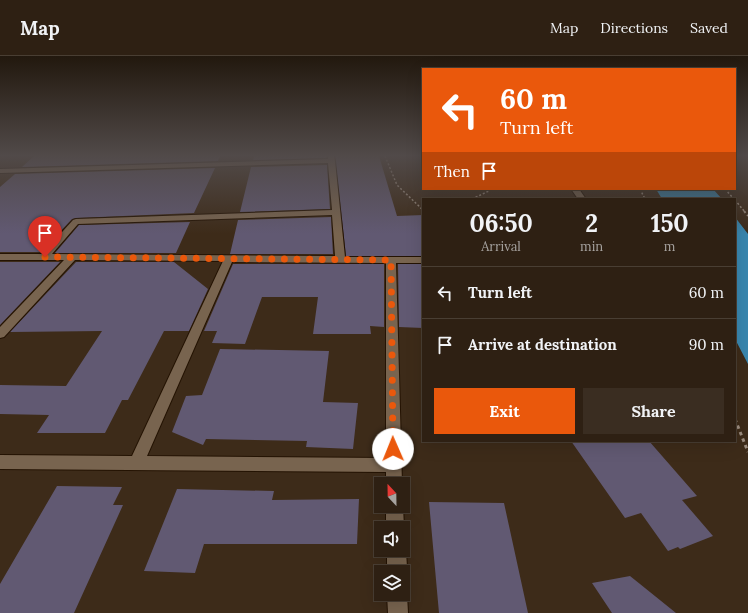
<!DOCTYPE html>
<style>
:root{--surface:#2e2013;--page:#3a2d21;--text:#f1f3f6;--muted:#a7a3a0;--line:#493e33;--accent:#ea580c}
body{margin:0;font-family:Lora,serif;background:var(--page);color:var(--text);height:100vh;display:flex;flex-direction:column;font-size:15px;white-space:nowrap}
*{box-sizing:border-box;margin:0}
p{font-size:13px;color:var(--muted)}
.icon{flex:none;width:22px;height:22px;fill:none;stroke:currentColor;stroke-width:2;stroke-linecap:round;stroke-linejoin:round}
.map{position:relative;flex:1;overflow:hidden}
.sheet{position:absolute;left:422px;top:142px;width:314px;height:244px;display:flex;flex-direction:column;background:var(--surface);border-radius:0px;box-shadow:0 4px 16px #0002,0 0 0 1px var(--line)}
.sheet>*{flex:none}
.top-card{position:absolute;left:422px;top:12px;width:314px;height:122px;border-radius:0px;box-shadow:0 4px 16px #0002,0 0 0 1px var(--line);background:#ea580c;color:#fff;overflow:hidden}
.needle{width:26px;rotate:338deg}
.controls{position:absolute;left:374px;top:421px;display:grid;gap:8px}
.controls a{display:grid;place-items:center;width:36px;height:36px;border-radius:0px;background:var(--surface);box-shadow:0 4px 16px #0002,0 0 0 1px var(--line);font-size:20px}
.pin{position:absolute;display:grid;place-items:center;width:34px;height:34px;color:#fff;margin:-41px -17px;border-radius:50% 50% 50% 0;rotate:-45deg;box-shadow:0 0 4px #0007}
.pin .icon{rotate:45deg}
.me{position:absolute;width:44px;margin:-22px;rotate:359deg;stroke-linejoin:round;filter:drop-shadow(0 0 3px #0008)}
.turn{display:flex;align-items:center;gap:14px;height:84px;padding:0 12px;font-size:18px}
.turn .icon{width:52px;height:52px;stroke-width:2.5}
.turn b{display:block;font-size:28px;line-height:34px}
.then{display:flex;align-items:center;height:38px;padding:0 12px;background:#0003;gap:8px;font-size:15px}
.eta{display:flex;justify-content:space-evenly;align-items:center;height:68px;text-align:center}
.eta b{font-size:24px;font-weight:700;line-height:28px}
.button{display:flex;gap:8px;margin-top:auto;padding:8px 12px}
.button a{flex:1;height:46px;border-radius:0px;background:var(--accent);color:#fff;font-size:16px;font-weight:700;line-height:46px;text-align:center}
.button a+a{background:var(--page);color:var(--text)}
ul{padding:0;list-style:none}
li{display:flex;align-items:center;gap:12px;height:52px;padding:0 12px;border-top:1px solid var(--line)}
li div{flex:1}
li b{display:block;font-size:15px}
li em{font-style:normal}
header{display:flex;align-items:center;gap:24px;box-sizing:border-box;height:56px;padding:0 20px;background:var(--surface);border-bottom:1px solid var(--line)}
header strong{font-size:19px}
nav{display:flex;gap:22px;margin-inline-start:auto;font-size:14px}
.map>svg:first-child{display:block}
.water{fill:#3986ae}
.building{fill:#615972}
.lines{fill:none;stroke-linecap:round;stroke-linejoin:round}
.street-casing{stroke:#241303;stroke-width:2}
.path-far2{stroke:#9c8d7f;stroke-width:1.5;stroke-dasharray:2 2;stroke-linecap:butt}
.path-far1{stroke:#9c8d7f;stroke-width:2;stroke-dasharray:2.5 2.5;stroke-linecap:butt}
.path{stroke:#9c8d7f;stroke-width:3;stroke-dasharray:3.5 3.5;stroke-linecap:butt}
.street{fill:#78644f;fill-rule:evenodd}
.route{stroke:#ea580c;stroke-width:7;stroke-dasharray:0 12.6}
</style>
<header>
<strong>Map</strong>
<nav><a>Map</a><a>Directions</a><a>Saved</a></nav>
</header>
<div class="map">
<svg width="748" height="557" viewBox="0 0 748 557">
<rect width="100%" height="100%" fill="#3d2b19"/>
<path class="water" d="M 656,133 L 713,133 L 722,143 L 662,143 Z
M 735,161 L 748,178 L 748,308 L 735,283 Z"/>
<path class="building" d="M 34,100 L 220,100 L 218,105 L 22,111 Z
M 254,100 L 327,100 L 326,102 L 253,104 Z
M 335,100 L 379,100 L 397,160 L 423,159 L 423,200 L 346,200 Z
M 327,109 L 330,153 L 240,156 L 251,111 Z
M 215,112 L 194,157 L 76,162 L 72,163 L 41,196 L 0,196 L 0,131 L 15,118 Z
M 331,161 L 333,198 L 230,198 L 238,164 Z
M 190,166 L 176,197 L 55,197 L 79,169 Z
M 0,206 L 60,206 L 0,269 Z
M 76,206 L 174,206 L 208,233 L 189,275 L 164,275 L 128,344 L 122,344 L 105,377 L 37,377 L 49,359 L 0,358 L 0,329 L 66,330 L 102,275 L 10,276 Z
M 233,208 L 384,208 L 384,271 L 370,270 L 371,278 L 313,278 L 318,241 L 262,241 L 245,288 L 212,287 L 217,275 L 204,275 Z
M 398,208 L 423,208 L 423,272 L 399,271 Z
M 220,293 L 329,295 L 323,346 L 358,347 L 353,393 L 306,391 L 307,385 L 206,383 L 203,389 L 172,376 L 186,340 L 202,339 Z
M 571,385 L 649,385 L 697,440 L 682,444 L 713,480 L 680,493 L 678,491 L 668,495 L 641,457 L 625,462 Z
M 57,430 L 122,431 L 113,449 L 123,449 L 74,557 L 0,557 L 0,528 Z
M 177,433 L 274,435 L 272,444 L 359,443 L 357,488 L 204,488 L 195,517 L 144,515 Z
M 429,446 L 504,447 L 528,557 L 439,557 Z
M 630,520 L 640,528 L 676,557 L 612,557 L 592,527 Z"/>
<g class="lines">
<g class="street-casing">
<path id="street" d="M 328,100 L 334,100 L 335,105 L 345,201 L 423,201 L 423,207 L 396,207 L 402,428 L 386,428 L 386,416 L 0,413 L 0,399 L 132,400 L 223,205 L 75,204 L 4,281 L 0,282 L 0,271 L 64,204 L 0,204 L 0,198 L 42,198 L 73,164 L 76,163 L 332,154 L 328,107 L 0,117 L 0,113 L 328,103 ZM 332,159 L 335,200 L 52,198 L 78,168 ZM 232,206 L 386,207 L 386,402 L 147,400 Z
M 571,133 L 579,133 L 586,143 L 578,143 Z
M 403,449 L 404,472 L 403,474 L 403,472 L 386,472 L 386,450 L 403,450 Z
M 403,489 C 407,498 409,514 403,523 L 403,516 L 387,516 L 387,494 L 403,494 Z
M 403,531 L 407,538 L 408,557 L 388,557 L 387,538 L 403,538 Z"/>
</g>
<path class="path-far2" d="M 385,100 L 397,129 L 423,154
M 640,133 L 645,143
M 725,133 L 734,143
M 472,143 L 493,133
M 735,144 L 745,156"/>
<path class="path-far1" d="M 744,155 L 748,160"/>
<path class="path" d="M 735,363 L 748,396"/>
<use href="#street" class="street"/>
</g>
<linearGradient id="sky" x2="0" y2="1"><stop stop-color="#22180e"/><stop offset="0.56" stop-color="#514a49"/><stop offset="1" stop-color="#514a49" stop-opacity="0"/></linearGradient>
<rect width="748" height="178" fill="url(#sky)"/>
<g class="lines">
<path class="route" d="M 45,201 L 391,204 L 393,393"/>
</g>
</svg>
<div class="controls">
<a><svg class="needle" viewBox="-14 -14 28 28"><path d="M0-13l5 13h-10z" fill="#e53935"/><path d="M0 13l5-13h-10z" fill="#a7a3a0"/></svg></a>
<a><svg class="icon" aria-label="sound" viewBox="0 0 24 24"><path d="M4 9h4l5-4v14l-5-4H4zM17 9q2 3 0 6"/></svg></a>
<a><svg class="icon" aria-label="layers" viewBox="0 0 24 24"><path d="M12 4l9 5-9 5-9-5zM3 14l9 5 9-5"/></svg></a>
</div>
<div class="pin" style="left:45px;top:201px;background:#d93025"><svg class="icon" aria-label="arrive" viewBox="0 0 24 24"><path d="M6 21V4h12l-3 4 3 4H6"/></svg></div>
<svg class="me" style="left:393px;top:393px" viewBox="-20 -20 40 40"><circle r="19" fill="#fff"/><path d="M0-13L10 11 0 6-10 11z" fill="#ea580c"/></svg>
<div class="top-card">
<div class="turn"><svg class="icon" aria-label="left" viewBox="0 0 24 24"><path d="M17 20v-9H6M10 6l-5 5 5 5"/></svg><div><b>60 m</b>Turn left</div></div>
<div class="then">Then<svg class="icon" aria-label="arrive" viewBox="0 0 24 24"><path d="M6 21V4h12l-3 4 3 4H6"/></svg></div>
</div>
<section class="sheet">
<div class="eta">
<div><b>06:50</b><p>Arrival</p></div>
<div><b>2</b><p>min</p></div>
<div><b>150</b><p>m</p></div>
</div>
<ul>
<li><svg class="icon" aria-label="left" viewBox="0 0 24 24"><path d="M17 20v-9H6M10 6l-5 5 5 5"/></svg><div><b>Turn left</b></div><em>60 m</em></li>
<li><svg class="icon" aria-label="arrive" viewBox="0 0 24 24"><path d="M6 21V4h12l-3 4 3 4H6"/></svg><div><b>Arrive at destination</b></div><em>90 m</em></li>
</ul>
<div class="button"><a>Exit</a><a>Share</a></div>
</section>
</div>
